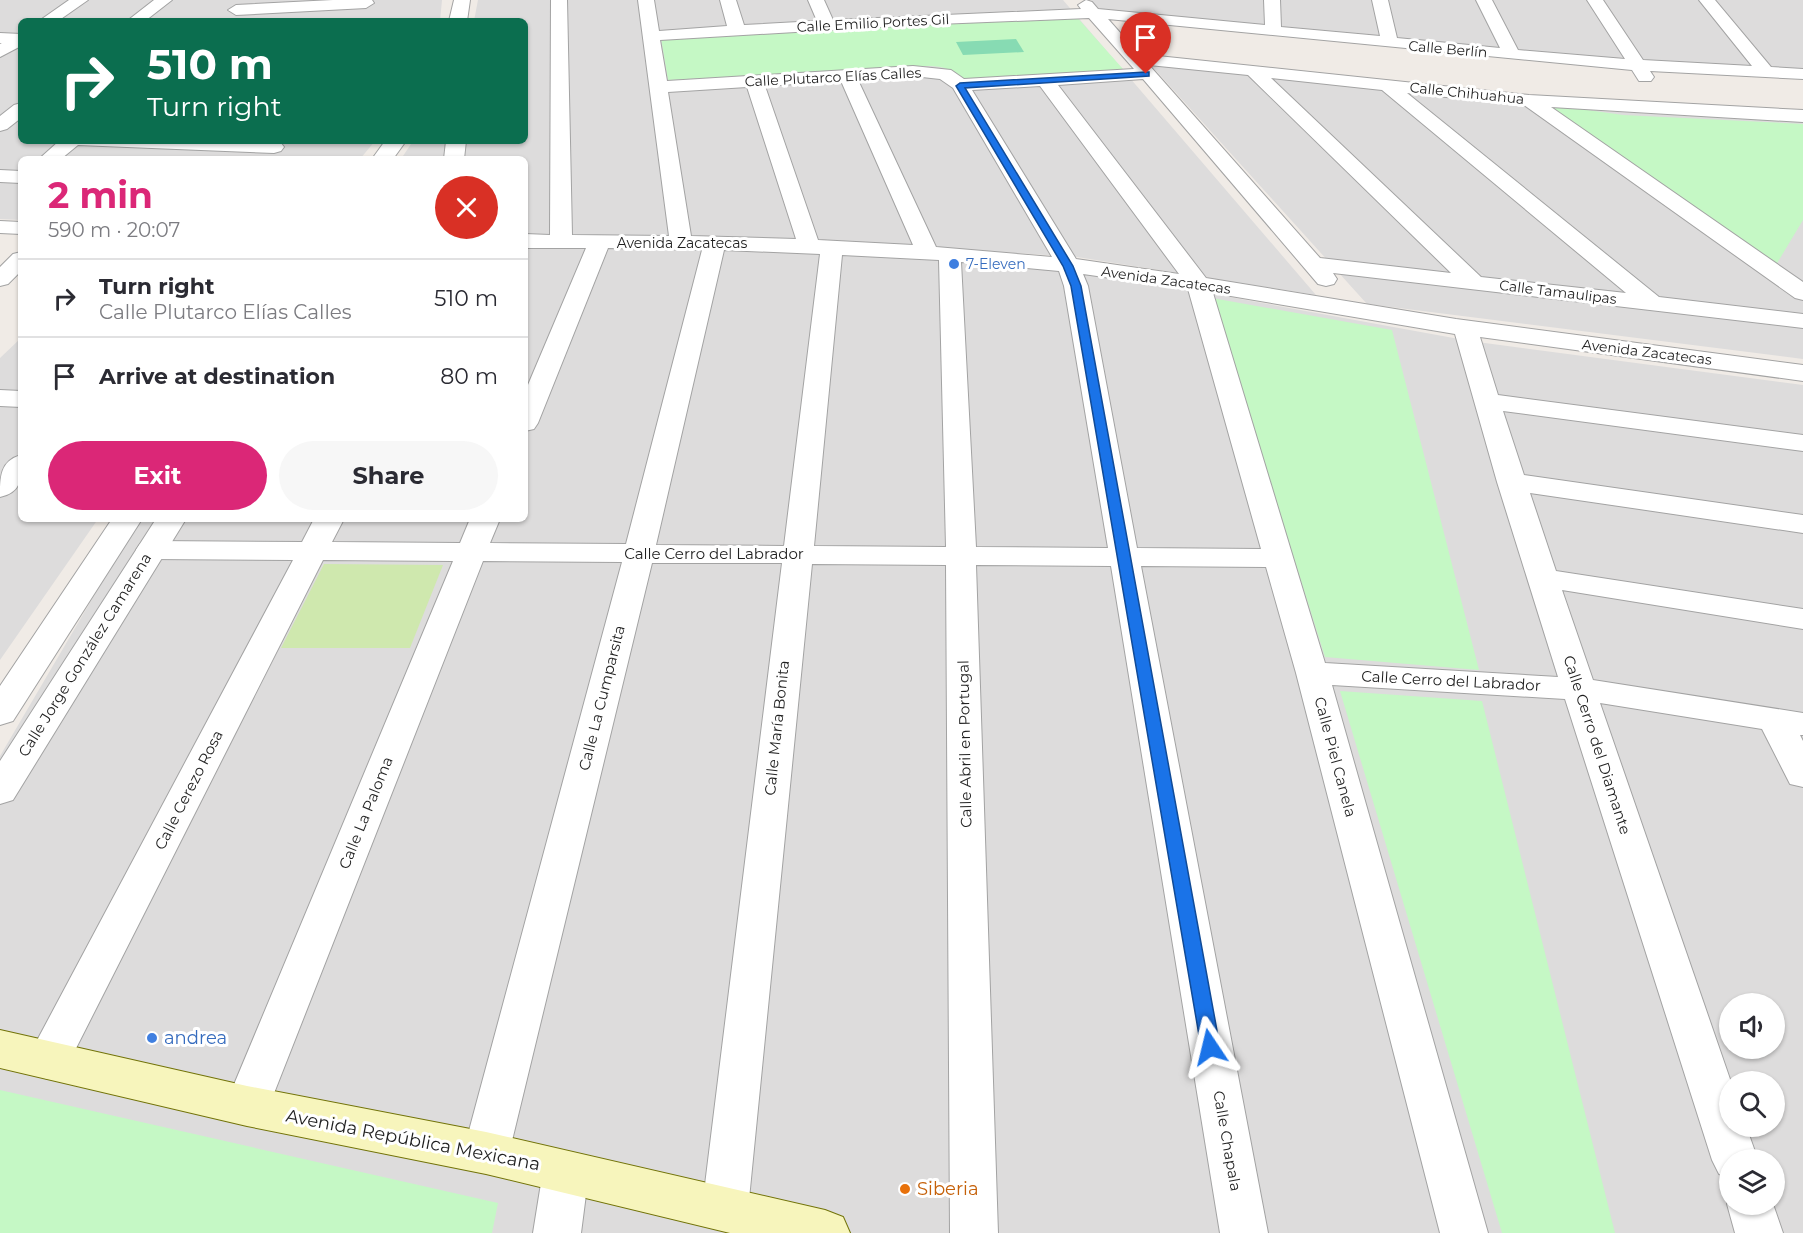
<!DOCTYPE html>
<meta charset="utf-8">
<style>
:root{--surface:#fff;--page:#f7f7f7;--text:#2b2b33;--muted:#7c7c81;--line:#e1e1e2;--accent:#db2777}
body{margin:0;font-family:Montserrat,sans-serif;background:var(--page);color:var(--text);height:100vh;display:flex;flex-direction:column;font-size:22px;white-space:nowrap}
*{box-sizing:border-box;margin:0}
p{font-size:20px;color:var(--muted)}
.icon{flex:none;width:33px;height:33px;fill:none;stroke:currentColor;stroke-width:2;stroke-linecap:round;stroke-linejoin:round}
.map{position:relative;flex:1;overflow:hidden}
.panel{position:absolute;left:18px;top:156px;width:510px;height:366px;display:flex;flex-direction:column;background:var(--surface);border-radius:9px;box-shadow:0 2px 4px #0004}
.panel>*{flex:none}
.guide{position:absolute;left:18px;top:18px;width:510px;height:126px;border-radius:9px;box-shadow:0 2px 4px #0004;background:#0b6e4f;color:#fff;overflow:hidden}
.controls{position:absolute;left:1719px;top:993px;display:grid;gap:12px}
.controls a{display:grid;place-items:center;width:66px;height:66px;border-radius:50%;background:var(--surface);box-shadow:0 2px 4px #0004;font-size:30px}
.pin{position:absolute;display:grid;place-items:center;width:51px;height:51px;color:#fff;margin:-62px -26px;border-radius:50% 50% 50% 0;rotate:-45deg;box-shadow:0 0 6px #0007}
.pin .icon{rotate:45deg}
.me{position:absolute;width:66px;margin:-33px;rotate:350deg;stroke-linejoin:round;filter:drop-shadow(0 0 4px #0008)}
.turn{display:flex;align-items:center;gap:21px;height:126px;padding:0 30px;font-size:27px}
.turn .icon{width:78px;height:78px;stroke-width:2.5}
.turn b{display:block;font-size:42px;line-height:51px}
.round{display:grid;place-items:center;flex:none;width:63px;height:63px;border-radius:32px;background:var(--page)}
.overview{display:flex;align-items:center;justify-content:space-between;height:102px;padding:0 30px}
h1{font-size:36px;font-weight:700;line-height:45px;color:var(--accent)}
.action{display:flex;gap:12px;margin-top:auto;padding:12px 30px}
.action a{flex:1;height:69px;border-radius:36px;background:var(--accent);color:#fff;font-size:24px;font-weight:700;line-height:69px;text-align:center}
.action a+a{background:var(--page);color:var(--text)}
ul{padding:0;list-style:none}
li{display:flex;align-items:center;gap:18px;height:78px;padding:0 30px;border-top:2px solid var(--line)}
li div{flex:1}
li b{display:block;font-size:22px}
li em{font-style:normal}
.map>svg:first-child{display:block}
.residential{fill:#dddcdc;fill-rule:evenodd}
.grass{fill:#cfe8ae}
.park{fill:#c5f8c5}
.pitch{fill:#87dbb3}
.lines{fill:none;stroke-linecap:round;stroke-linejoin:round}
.minor-casing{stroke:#a3a3a3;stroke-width:2}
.tertiary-casing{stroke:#a3a3a3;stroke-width:2}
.secondary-casing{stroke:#727309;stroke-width:2}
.minor{fill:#fff;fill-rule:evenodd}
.tertiary{fill:#fff;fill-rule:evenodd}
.secondary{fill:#f7f5bc;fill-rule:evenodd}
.route{fill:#1a73e8;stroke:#114b97;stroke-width:1.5}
.shop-dot{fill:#3f7fe0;stroke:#fff;stroke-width:2}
.food-dot{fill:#e8710a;stroke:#fff;stroke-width:2}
.labels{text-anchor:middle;stroke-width:6;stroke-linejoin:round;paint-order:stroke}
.far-street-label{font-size:14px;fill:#1f1f1f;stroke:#fff}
.far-shop-label{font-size:14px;fill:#366cbe;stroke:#fff;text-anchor:start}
.street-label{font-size:15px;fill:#1f1f1f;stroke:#fff}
.near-shop-label{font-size:18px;fill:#366cbe;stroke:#fff;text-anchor:start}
.near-street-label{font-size:18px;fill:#1f1f1f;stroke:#fff}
.near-food-label{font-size:18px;fill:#c56008;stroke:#fff;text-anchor:start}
</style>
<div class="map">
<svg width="1803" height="1233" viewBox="0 0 1803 1233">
<rect width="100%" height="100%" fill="#f0ebe6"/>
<path class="residential" d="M 0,0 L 442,0 L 440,21 L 21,21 L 21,141 L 375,141 L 360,159 L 21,159 L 21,220 L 0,219 Z
M 478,0 L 1063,0 L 1316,295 L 1077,257 L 787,238 L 525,237 L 525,159 L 401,159 L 413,141 L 525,141 L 525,21 L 474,21 Z
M 1091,0 L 1803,0 L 1803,71 L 1651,64 L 1102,12 Z
M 1149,63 L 1600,111 L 1803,122 L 1803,359 L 1367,304 Z
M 525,246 L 808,247 L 1193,283 L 1463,1233 L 0,1233 L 0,756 L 139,519 L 525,519 Z
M 1213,294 L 1470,341 L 1803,385 L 1803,1233 L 1481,1233 ZM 1730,1004 L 1774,1004 L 1774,1048 L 1730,1048 ZM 1730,1082 L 1774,1082 L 1774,1126 L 1730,1126 ZM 1730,1160 L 1774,1160 L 1774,1204 L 1730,1204 Z
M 21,338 L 21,519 L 98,519 L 0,660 L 0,358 Z"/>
<path class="grass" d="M 324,564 L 443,565 L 410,648 L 281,648 Z"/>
<path class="park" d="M 1075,15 L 1123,69 L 960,80 C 950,66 939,66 922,66 L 668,80 L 661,38 Z
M 1538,103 L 1623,115 L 1803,124 L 1803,220 L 1773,270 Z
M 1212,298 L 1392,330 L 1479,670 L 1325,657 Z
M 1340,691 L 1482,701 L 1615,1233 L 1502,1233 Z
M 0,1090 L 498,1203 L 492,1233 L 0,1233 Z"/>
<path class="pitch" d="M 1016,39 L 1024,52 L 963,55 L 956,42 Z"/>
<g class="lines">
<g class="minor-casing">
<path id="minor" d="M 69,0 L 88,0 L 58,21 L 39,21 Z
M 154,0 L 172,0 L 145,21 L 127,21 Z
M 333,0 L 372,0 L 374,3 L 366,8 L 236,15 L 228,10 L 236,5 Z
M 551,0 L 567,0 L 572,235 L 669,236 L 638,0 L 654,0 L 659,31 L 727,26 L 720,0 L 736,0 L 744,25 L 817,21 L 808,0 L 824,0 L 833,20 L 1081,9 L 1078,5 L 1086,0 L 1092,2 L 1098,9 L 1265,25 L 1264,0 L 1280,0 L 1281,27 L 1380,36 L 1372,0 L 1388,0 L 1397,38 L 1500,48 L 1476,0 L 1492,0 L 1518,50 L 1625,59 L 1587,0 L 1603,0 L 1643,60 L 1752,66 L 1699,0 L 1715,0 L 1771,67 L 1803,69 L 1803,79 L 1650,71 L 1654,77 L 1651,81 L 1639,81 L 1632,70 L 1108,19 L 1139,54 L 1529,95 L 1803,110 L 1803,122 L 1551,107 L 1803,282 L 1803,300 L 1795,298 L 1524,105 L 1407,93 L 1659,297 L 1803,314 L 1803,328 L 1333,273 L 1337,279 L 1334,284 L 1326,286 L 1318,284 L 1143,79 L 1058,85 L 1206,278 L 1456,319 L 1803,365 L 1803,381 L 1480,337 L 1498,395 L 1803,435 L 1803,451 L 1503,411 L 1524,475 L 1803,515 L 1803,533 L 1530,493 L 1556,571 L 1803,609 L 1803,629 L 1562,590 L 1593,680 L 1803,713 L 1803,735 L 1800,735 L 1803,741 L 1803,787 L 1790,784 L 1762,729 L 1600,703 L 1731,1082 L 1730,1126 L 1746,1126 L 1758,1160 L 1730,1160 L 1730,1178 L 1719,1174 L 1712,1160 L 1565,699 L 1332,685 L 1488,1233 L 1440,1233 L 1296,673 L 1266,567 L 1141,566 L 1268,1233 L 1220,1233 L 1111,566 L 976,565 L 998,1233 L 950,1233 L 946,565 L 812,564 L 748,1209 L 741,1224 L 725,1230 L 709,1224 L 702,1209 L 782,563 L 652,563 L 509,1153 L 502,1167 L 486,1173 L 470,1167 L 463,1153 L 622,562 L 483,561 L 269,1106 L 263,1119 L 247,1125 L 231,1119 L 225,1106 L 453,561 L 323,560 L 63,1074 L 48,1079 L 33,1074 L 27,1061 L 33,1048 L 293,560 L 151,559 L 140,556 L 136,550 L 140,544 L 151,541 L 302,542 L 314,519 L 344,519 L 332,542 L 460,543 L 470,519 L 500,519 L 490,543 L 626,544 L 702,250 L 608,248 L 538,423 L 534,429 L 525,431 L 525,392 L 586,248 L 525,248 L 525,234 L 550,235 ZM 1089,18 L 1134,69 L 964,79 L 951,70 L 913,66 L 667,81 L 660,40 L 913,25 ZM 1149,65 L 1248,75 L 1451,273 L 1320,258 ZM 913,76 L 940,79 L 953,88 L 1052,257 L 936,247 L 858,80 ZM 1271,78 L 1382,90 L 1626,293 L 1481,277 ZM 841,81 L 913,245 L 818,240 L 765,86 ZM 1040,86 L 1179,274 L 1076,259 L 972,90 ZM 747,87 L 796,239 L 691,236 L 668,92 ZM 724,250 L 820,254 L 784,546 L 656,545 ZM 842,255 L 939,260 L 946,547 L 814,546 ZM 961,262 L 1059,271 L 1064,286 L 1108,548 L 976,547 ZM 1083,274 L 1188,289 L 1261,549 L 1137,548 L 1088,286 ZM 1213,293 L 1455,334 L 1497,482 L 1558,677 L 1325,663 Z
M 21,33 L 21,46 L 0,57 L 0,44 Z
M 21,103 L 21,118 L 7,129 L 0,131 L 0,116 L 14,105 Z
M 59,141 L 269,141 L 281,143 L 284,147 L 281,151 L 274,153 L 78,145 L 61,159 L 39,159 Z
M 446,141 L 466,141 L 464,159 L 444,159 Z
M 0,170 L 21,171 L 21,183 L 0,182 Z
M 0,221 L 21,222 L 21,234 L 0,233 Z
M 21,252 L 21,271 L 8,284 L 0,286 L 0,267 L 13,254 Z
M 0,390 L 21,391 L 21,407 L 0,406 Z
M 21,455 C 21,475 24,492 0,497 C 0,477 0,461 21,455 Z
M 566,1151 L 582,1157 L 589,1171 L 581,1233 L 533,1233 L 543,1171 L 550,1157 Z
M 1730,1198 L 1730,1204 L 1773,1204 L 1783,1233 L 1735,1233 L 1727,1204 Z"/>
</g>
<g class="tertiary-casing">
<path id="tertiary" d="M 454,0 L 470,0 L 467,21 L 449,21 Z
M 0,33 L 21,34 L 21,44 L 0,43 Z
M 385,141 L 406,141 L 393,159 L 372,159 Z
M 112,519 L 142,519 L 13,721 L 0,725 L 0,686 Z
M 156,519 L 186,519 L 13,800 L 0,804 L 0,761 Z"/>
</g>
<g class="secondary-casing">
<path id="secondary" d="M 0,1030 L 247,1086 L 486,1132 L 825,1210 L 843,1217 L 850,1233 L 730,1233 L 486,1174 L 247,1126 L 0,1068 Z"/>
</g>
<use href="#minor" class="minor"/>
<use href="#tertiary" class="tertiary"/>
<use href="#secondary" class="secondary"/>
</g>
<path class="route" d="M 1146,72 L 1149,72 L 1149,76 L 965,88 L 1073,266 L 1081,286 L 1220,1047 L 1217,1052 L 1210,1054 L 1204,1052 L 1201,1047 L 1071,286 L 1063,266 L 956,86 L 960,83 Z"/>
<g class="shop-dot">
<circle cx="954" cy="264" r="6"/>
<circle cx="152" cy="1038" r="6"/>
</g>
<circle class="food-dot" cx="905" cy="1189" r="6"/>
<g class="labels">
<g class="far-street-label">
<text transform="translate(873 23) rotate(-3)" y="5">Calle Emilio Portes Gil</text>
<text transform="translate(1448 49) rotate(5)" y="5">Calle Berlín</text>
<text transform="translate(833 77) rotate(-3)" y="5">Calle Plutarco Elías Calles</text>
<text transform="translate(1467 93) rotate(6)" y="5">Calle Chihuahua</text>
<text x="682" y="248">Avenida Zacatecas</text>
<text transform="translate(1166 280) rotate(8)" y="5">Avenida Zacatecas</text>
<text transform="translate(1558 292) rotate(7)" y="5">Calle Tamaulipas</text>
<text transform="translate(1647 352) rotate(7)" y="5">Avenida Zacatecas</text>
</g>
<g class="far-shop-label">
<text x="966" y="269">7-Eleven</text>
</g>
<g class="street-label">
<text x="714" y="559">Calle Cerro del Labrador</text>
<text transform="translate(85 655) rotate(-58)" y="5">Calle Jorge González Camarena</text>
<text transform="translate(1451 681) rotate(3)" y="5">Calle Cerro del Labrador</text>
<text transform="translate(602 698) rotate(-76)" y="5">Calle La Cumparsita</text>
<text transform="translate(777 728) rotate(-84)" y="5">Calle María Bonita</text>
<text transform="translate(965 744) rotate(-91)" y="5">Calle Abril en Portugal</text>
<text transform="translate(1597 745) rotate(72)" y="5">Calle Cerro del Diamante</text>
<text transform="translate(1335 757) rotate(75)" y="5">Calle Piel Canela</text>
<text transform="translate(189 790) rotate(-63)" y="5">Calle Cerezo Rosa</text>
<text transform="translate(366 813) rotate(-68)" y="5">Calle La Paloma</text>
<text transform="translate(1227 1141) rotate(80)" y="5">Calle Chapala</text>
</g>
<g class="near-shop-label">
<text x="164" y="1044">andrea</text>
</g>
<g class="near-street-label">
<text transform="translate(413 1140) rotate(11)" y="6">Avenida República Mexicana</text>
</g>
<g class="near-food-label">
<text x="917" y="1195">Siberia</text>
</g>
</g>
</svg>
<div class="controls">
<a><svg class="icon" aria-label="sound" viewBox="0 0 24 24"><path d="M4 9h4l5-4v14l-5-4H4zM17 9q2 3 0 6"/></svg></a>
<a><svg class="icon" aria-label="search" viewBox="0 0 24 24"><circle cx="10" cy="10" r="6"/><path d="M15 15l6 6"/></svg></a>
<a><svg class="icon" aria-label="layers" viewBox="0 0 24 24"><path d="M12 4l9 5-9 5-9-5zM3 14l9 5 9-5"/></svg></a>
</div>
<div class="pin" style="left:1146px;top:74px;background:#d93025"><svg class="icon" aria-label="arrive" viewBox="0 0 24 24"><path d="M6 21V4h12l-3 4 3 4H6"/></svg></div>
<svg class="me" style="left:1210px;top:1047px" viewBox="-20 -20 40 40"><path d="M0-17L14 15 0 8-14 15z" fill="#1a73e8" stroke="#fff" stroke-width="4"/></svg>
<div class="guide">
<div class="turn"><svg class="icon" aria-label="right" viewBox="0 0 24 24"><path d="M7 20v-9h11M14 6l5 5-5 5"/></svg><div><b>510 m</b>Turn right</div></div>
</div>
<section class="panel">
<div class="overview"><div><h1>2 min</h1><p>590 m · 20:07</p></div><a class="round" style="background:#d93025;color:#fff"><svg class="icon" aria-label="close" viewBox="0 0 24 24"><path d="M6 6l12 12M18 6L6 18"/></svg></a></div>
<ul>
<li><svg class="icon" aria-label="right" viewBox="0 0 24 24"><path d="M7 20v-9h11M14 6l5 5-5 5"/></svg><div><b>Turn right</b><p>Calle Plutarco Elías Calles</p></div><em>510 m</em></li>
<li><svg class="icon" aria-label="arrive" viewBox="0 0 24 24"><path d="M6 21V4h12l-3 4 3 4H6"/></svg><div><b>Arrive at destination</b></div><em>80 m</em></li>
</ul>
<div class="action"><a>Exit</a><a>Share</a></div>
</section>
</div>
